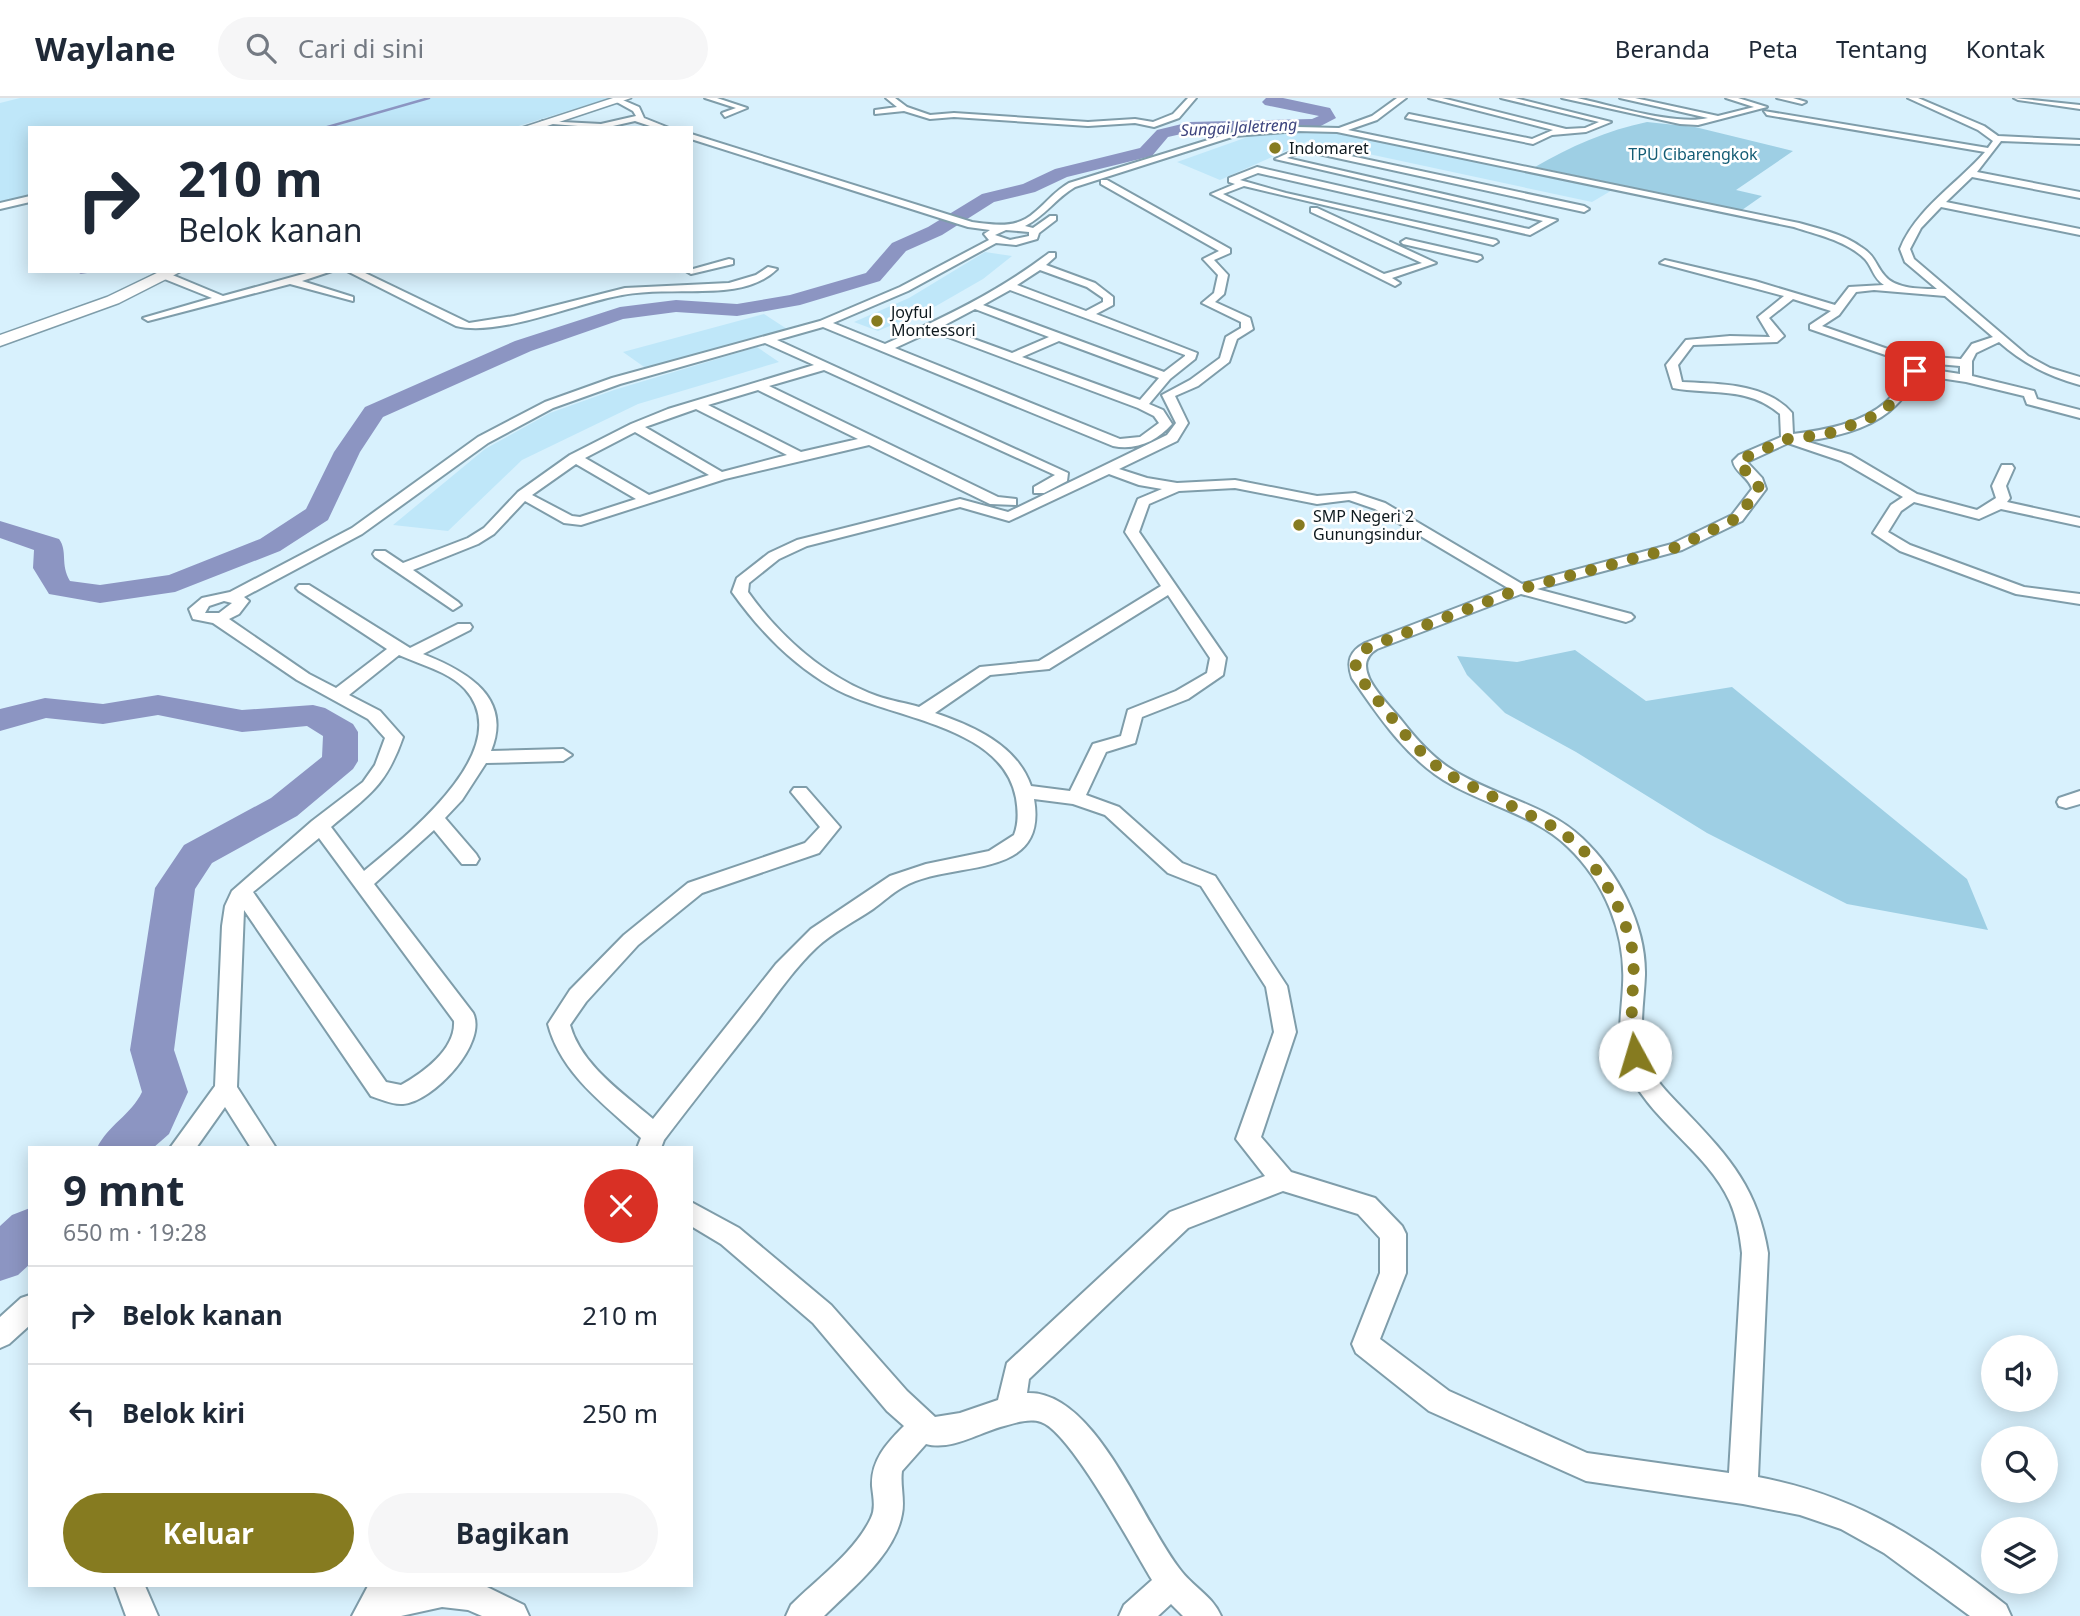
<!DOCTYPE html>
<html lang="id">
<meta charset="utf-8">
<style>
:root{--surface:#fff;--page:#f6f6f7;--text:#1f2937;--muted:#747a83;--line:#e0e1e3;--accent:#867b20}
body{margin:0;font-family:"Noto Sans",sans-serif;background:var(--page);color:var(--text);height:100vh;display:flex;flex-direction:column;font-size:26px;white-space:nowrap}
*{box-sizing:border-box;margin:0}
p{font-size:23px;color:var(--muted)}
.icon{flex:none;width:38px;height:38px;fill:none;stroke:currentColor;stroke-width:2;stroke-linecap:round;stroke-linejoin:round}
.map{position:relative;flex:1;overflow:hidden}
.details{position:absolute;left:28px;top:1048px;width:665px;height:441px;display:flex;flex-direction:column;background:var(--surface);border-radius:0px;box-shadow:0 4px 18px #0003}
.details>*{flex:none}
.top-card{position:absolute;left:28px;top:28px;width:665px;height:147px;border-radius:0px;box-shadow:0 4px 18px #0003;background:#fff;color:var(--text);overflow:hidden}
.fabs{position:absolute;left:1981px;top:1237px;display:grid;gap:14px}
.fabs a{display:grid;place-items:center;width:77px;height:77px;border-radius:50%;background:var(--surface);box-shadow:0 4px 18px #0003;font-size:35px}
.pin{position:absolute;display:grid;place-items:center;width:60px;height:60px;color:#fff;margin:-30px;border-radius:14px;box-shadow:0 4px 10px #0006}
.me{position:absolute;width:77px;margin:-38px;rotate:354deg;stroke-linejoin:round;filter:drop-shadow(0 0 5px #0008)}
.turn{display:flex;align-items:center;gap:24px;height:147px;padding:0 35px;font-size:32px}
.turn .icon{width:91px;height:91px;stroke-width:2.5}
.turn b{display:block;font-size:49px;line-height:60px}
.round{display:grid;place-items:center;flex:none;width:74px;height:74px;border-radius:37px;background:var(--page)}
.overview{display:flex;align-items:center;justify-content:space-between;height:119px;padding:0 35px}
h1{font-size:42px;font-weight:700;line-height:52px}
.button{display:flex;gap:14px;margin-top:auto;padding:14px 35px}
.button a{flex:1;height:80px;border-radius:42px;background:var(--accent);color:#fff;font-size:28px;font-weight:700;line-height:80px;text-align:center}
.button a+a{background:var(--page);color:var(--text)}
ul{padding:0;list-style:none}
li{display:flex;align-items:center;gap:21px;height:98px;padding:0 35px;border-top:2px solid var(--line)}
li div{flex:1}
li b{display:block;font-size:26px}
li em{font-style:normal}
header{display:flex;align-items:center;gap:42px;box-sizing:border-box;height:98px;padding:0 35px;background:var(--surface);border-bottom:2px solid var(--line)}
header strong{font-size:33px}
nav{display:flex;gap:38px;margin-inline-start:auto;font-size:24px}
.search{width:490px;height:63px;background:var(--page);display:flex;align-items:center;gap:18px;box-sizing:border-box;padding:0 24px;border-radius:38px;color:var(--muted);font-size:26px}
.map>svg:first-child{display:block}
.built{fill:#bfe7f9}
.green{fill:#9ecfe4}
.lines{fill:none;stroke-linecap:round;stroke-linejoin:round}
.stream-far1{stroke:#8c95c2;stroke-width:2.5}
.stream{stroke:#8c95c2;stroke-width:3.5}
.river{fill:#8c95c2;fill-rule:evenodd}
.minor-casing{stroke:#7f9daa;stroke-width:4}
.primary-casing{stroke:#7f9daa;stroke-width:3}
.minor{fill:#fff;fill-rule:evenodd}
.primary{fill:#fff;fill-rule:evenodd}
.route{stroke:#867b20;stroke-width:12;stroke-dasharray:0 21.6}
.poi-dot{fill:#867b20;stroke:#fff;stroke-width:2.5}
.labels{text-anchor:middle;stroke-width:5;stroke-linejoin:round;paint-order:stroke}
.far-water-label{font-size:16px;font-style:italic;fill:#3c437d;stroke:#fff}
.far-poi-label{font-size:16px;fill:#0e191e;stroke:#fff;text-anchor:start}
.far-park-label{font-size:16px;fill:#145c74;stroke:#fff}
</style>
<header>
<strong>Waylane</strong>
<div class="search"><svg class="icon" aria-label="search" viewBox="0 0 24 24"><circle cx="10" cy="10" r="6"/><path d="M15 15l6 6"/></svg>Cari di sini</div>
<nav><a>Beranda</a><a>Peta</a><a>Tentang</a><a>Kontak</a></nav>
</header>
<div class="map">
<svg width="2080" height="1518" viewBox="0 0 2080 1518">
<rect width="100%" height="100%" fill="#d8f1fd"/>
<path class="built" d="M 20,0 L 610,0 L 512,30 L 30,30 L 30,100 L 0,106 L 0,5 Z
M 1300,33 L 1329,33 L 1614,91 L 1592,104 L 1308,43 L 1220,82 L 1177,64 L 1256,36 Z
M 985,154 L 1012,158 L 983,181 L 936,208 L 878,233 L 854,224 L 909,200 Z
M 764,216 L 787,231 L 647,271 L 623,254 Z
M 757,249 L 779,264 L 638,306 L 522,362 L 448,433 L 393,427 L 485,351 L 550,315 L 614,292 Z"/>
<path class="green" d="M 1647,24 L 1695,29 L 1793,53 L 1736,92 L 1762,98 L 1742,112 L 1535,69 C 1569,49 1608,32 1647,24 Z
M 1575,552 L 1646,603 L 1732,589 L 1967,781 L 1988,832 L 1847,806 L 1707,735 L 1576,654 L 1505,615 L 1467,577 L 1457,558 L 1517,564 Z"/>
<g class="lines">
<path class="stream-far1" d="M 324,30 L 429,0"/>
<path class="stream" d="M 81,174 L 89,173"/>
<path class="river" d="M 1266,0 L 1283,0 L 1330,10 L 1336,20 L 1315,31 L 1190,34 L 1168,39 L 1152,58 L 1067,79 L 1035,94 L 994,104 L 942,137 L 906,153 L 880,183 L 800,207 L 737,218 L 676,214 L 623,221 L 531,253 L 383,319 L 360,354 L 328,422 L 280,453 L 175,494 L 100,505 L 49,496 L 33,470 L 34,452 L 0,440 L 0,423 L 59,441 C 68,453 60,466 70,483 L 100,487 L 169,477 L 260,441 L 306,411 L 334,354 L 365,309 L 515,243 L 620,209 L 676,202 L 737,206 L 790,197 L 866,175 L 892,145 L 928,129 L 982,96 L 1023,86 L 1055,71 L 1140,50 L 1157,32 L 1190,24 L 1312,21 L 1319,18 L 1265,7 L 1262,4 Z
M 158,597 L 242,612 L 313,607 L 325,610 L 353,626 L 358,634 L 358,663 L 353,671 L 297,718 L 212,765 L 195,791 L 174,952 L 188,994 L 169,1036 L 153,1050 L 97,1050 C 108,1027 131,1017 142,994 L 130,952 L 155,790 L 184,747 L 271,700 L 322,659 L 323,638 L 307,628 L 242,634 L 158,617 L 103,626 L 46,620 L 0,633 L 0,611 L 45,600 L 103,606 Z
M 30,1110 L 30,1166 L 18,1177 L 0,1183 L 0,1128 L 12,1117 Z"/>
<g class="minor-casing">
<path id="minor" d="M 618,0 L 639,9 L 644,20 L 669,30 L 656,30 L 635,23 L 604,30 L 539,25 L 543,23 L 601,26 L 636,18 L 633,13 L 613,2 Z
M 705,0 L 717,0 L 747,10 L 725,19 L 722,15 L 736,10 Z
M 886,0 L 895,0 L 907,9 L 930,17 L 954,15 L 1088,24 L 1135,21 L 1153,24 L 1173,16 L 1188,0 L 1196,0 L 1179,20 L 1154,29 L 1135,25 L 1088,28 L 954,19 L 930,21 L 904,13 L 875,16 L 875,12 L 897,9 Z
M 1397,0 L 1406,0 L 1377,22 L 1348,32 L 1799,125 C 1820,131 1843,136 1861,149 C 1876,158 1875,167 1885,178 C 1895,191 1922,191 1937,191 L 1905,164 L 1900,151 C 1915,112 1958,85 1985,54 L 1767,17 L 1764,13 L 1988,50 L 1993,43 L 1978,32 L 1908,0 L 1918,0 L 1984,28 L 1998,38 L 2080,42 L 2080,46 L 2001,43 L 1977,74 L 2080,94 L 2080,100 L 1972,79 L 1946,104 L 2080,131 L 2080,137 L 1941,109 L 1921,130 L 1910,151 L 1914,161 L 2028,258 L 2050,270 L 2080,279 L 2080,287 C 2048,278 2024,266 1999,244 L 1976,255 L 1972,263 L 1972,278 L 2034,293 L 2037,301 L 2080,312 L 2080,320 L 2027,306 L 2024,298 L 1966,284 L 1920,277 C 1912,287 1905,299 1896,307 C 1874,330 1835,339 1805,343 L 1851,357 L 1917,396 L 1977,412 L 1996,400 L 1992,388 L 2002,367 L 2012,367 L 2014,370 L 2006,388 L 2010,400 L 2007,404 L 2080,420 L 2080,428 L 2001,411 L 1979,421 L 1914,404 L 1901,413 L 1888,434 L 1910,447 L 2024,489 L 2080,496 L 2080,506 L 2016,496 L 1900,453 L 1873,435 L 1891,407 L 1903,399 L 1841,363 L 1788,345 L 1747,364 L 1762,380 L 1766,391 L 1742,423 L 1682,452 L 1537,491 L 1631,516 L 1634,519 L 1631,522 L 1626,524 L 1521,496 L 1377,551 C 1346,569 1389,606 1402,623 C 1416,641 1432,659 1451,671 C 1493,698 1546,706 1582,740 C 1618,774 1646,827 1645,877 C 1644,906 1637,938 1648,966 C 1656,985 1674,1001 1688,1016 C 1730,1060 1758,1092 1768,1155 L 1758,1379 C 1862,1399 1924,1443 2006,1507 L 2011,1518 L 1970,1518 L 1884,1455 L 1841,1431 L 1800,1417 L 1743,1406 L 1586,1383 L 1429,1313 L 1356,1255 L 1352,1246 L 1380,1175 L 1380,1140 L 1358,1116 L 1283,1093 L 1188,1130 L 1029,1281 L 1027,1295 C 1096,1292 1143,1427 1182,1474 C 1195,1490 1213,1499 1221,1518 L 1183,1518 L 1171,1506 L 1158,1518 L 1119,1518 L 1124,1507 L 1152,1482 C 1133,1451 1070,1333 1041,1324 C 1029,1320 1015,1325 1004,1328 C 980,1334 952,1353 926,1346 L 902,1373 C 900,1387 905,1402 902,1416 C 895,1457 852,1490 824,1518 L 786,1518 L 791,1507 C 817,1481 855,1454 871,1420 C 876,1410 873,1398 872,1388 C 871,1362 887,1345 904,1328 L 887,1313 L 813,1225 L 721,1146 L 691,1128 L 691,1104 L 739,1130 L 831,1207 L 907,1293 L 935,1319 L 960,1315 L 998,1302 L 1007,1265 L 1170,1114 L 1265,1078 L 1236,1041 L 1274,934 L 1266,889 L 1201,788 L 1168,775 L 1105,717 L 1073,706 L 1034,701 C 1049,785 949,761 903,789 C 892,795 883,804 873,811 C 854,824 833,834 816,850 C 794,871 777,896 759,920 C 727,961 695,1001 664,1042 L 661,1050 L 637,1050 L 641,1040 C 605,1007 561,976 548,926 L 570,892 L 624,837 L 688,785 L 805,745 L 820,729 L 791,694 L 794,690 L 806,690 L 840,729 L 819,755 L 702,795 L 638,847 L 586,904 L 570,927 C 581,967 623,995 653,1021 L 776,866 L 811,831 L 890,778 L 926,766 L 989,753 L 1014,737 C 1019,725 1018,712 1016,700 C 1002,625 887,621 832,589 C 792,566 759,532 732,494 L 737,480 L 769,455 L 797,442 L 960,401 L 1008,414 L 1167,337 L 1176,325 L 1162,297 L 1190,282 L 1220,260 L 1226,239 L 1241,230 L 1241,224 L 1202,205 L 1214,195 L 1218,177 L 1203,161 L 1219,153 L 1101,86 L 1101,82 L 1107,82 L 1230,151 L 1230,155 L 1214,162 L 1228,177 L 1224,196 L 1215,204 L 1250,220 L 1253,231 L 1237,241 L 1229,264 L 1198,288 L 1175,298 L 1188,325 L 1177,343 L 1119,371 L 1147,380 L 1177,385 L 1235,382 L 1317,398 L 1355,395 L 1385,405 L 1522,486 L 1672,446 L 1732,417 L 1752,391 C 1749,379 1735,375 1733,363 L 1739,357 L 1781,339 L 1780,316 C 1748,288 1710,297 1673,290 L 1666,267 L 1686,242 L 1730,238 L 1770,239 L 1758,219 L 1784,198 L 1660,165 L 1665,162 L 1755,183 L 1835,207 L 1849,189 L 1884,187 C 1873,180 1873,170 1865,161 C 1847,143 1818,137 1794,129 L 1337,34 L 1297,33 L 1235,38 L 1075,89 C 1056,100 1045,118 1025,128 L 1033,130 L 1050,118 L 1056,118 L 1056,122 L 1039,135 L 1037,141 L 1016,147 L 996,145 L 908,193 L 833,225 L 885,246 C 943,220 998,194 1049,155 L 1055,155 L 1055,159 L 1046,167 L 1095,185 L 1113,199 L 1113,207 L 1096,216 L 1197,255 L 1195,261 L 1170,281 L 1149,306 L 1163,312 L 1172,326 C 1157,343 1136,353 1113,348 L 823,229 L 777,242 L 1068,375 L 1067,383 L 1044,395 L 1034,395 L 1034,389 L 1055,377 L 824,272 L 769,288 L 998,399 L 1016,401 L 1016,407 L 990,406 L 869,347 L 725,381 L 581,427 L 564,425 L 525,403 L 494,436 L 478,446 L 413,472 L 458,504 L 461,507 L 453,512 L 375,459 L 373,456 L 375,453 L 385,453 L 403,465 L 468,440 L 484,430 L 518,394 L 570,357 L 631,326 L 668,311 L 814,267 L 765,245 L 620,286 L 553,310 L 488,345 L 362,436 L 244,499 L 249,503 L 239,516 L 229,521 L 309,576 L 336,590 L 387,551 L 299,493 L 296,490 L 299,487 L 309,487 L 410,550 L 458,526 L 470,526 L 472,529 L 470,532 L 423,556 C 466,573 513,599 491,653 L 563,651 L 572,657 L 563,663 L 486,665 L 462,702 L 445,720 L 476,756 L 479,761 L 476,766 L 462,766 L 434,732 L 374,786 L 473,915 C 488,945 433,1004 403,1006 C 393,1007 380,1001 371,998 L 244,812 L 237,989 L 276,1050 L 251,1050 L 225,1009 L 196,1050 L 170,1050 L 215,988 L 222,828 L 225,808 L 232,793 L 312,723 L 363,684 L 375,667 L 385,640 L 368,621 L 297,582 L 213,525 L 193,521 L 189,511 L 202,500 L 230,494 L 352,430 L 478,339 L 545,304 L 612,280 L 820,223 L 900,189 L 989,142 L 984,136 L 990,132 L 968,129 L 691,41 L 691,36 L 972,124 C 995,127 1017,131 1035,114 C 1047,104 1055,93 1069,85 L 1234,34 L 1297,29 L 1339,30 L 1372,18 ZM 1006,132 L 1029,134 L 1029,138 L 1010,142 L 995,137 ZM 1040,172 L 1087,189 L 1103,200 L 1103,204 L 1086,213 L 1017,187 ZM 1010,192 L 1185,257 L 1185,258 L 1164,274 L 983,207 ZM 1874,192 L 1945,198 L 1993,239 L 1972,246 L 1961,261 L 1905,257 L 1822,228 L 1839,217 L 1856,194 ZM 1793,201 L 1831,213 L 1810,227 L 1810,231 L 1900,262 L 1911,273 C 1903,283 1896,295 1886,304 C 1861,326 1825,332 1793,336 L 1792,315 C 1766,285 1719,286 1682,284 L 1678,267 L 1693,247 L 1777,244 L 1784,238 L 1769,220 ZM 975,211 L 1049,239 L 1012,255 L 941,229 ZM 932,233 L 1138,310 L 1154,318 L 1159,325 L 1140,339 L 1120,341 L 895,250 ZM 1059,243 L 1159,280 L 1140,302 L 1022,259 ZM 1915,264 L 1960,268 L 1960,276 L 1921,270 ZM 758,292 L 858,341 L 801,354 L 708,307 ZM 696,311 L 787,357 L 722,374 L 645,329 ZM 635,334 L 709,377 L 649,397 L 585,360 ZM 576,366 L 636,401 L 580,419 L 572,418 L 532,397 ZM 1109,376 L 1139,387 L 1162,391 L 1138,401 L 1125,434 L 1161,488 L 1039,563 L 980,569 L 919,609 C 906,605 891,603 877,598 C 825,579 780,539 748,494 L 749,485 L 779,461 L 807,448 L 960,409 L 1009,423 ZM 1235,390 L 1317,406 L 1349,402 L 1375,411 L 1508,490 L 1365,545 C 1350,553 1346,563 1352,580 C 1379,619 1409,664 1452,687 C 1490,708 1536,718 1568,749 C 1605,784 1626,836 1623,887 C 1622,913 1616,941 1625,966 C 1646,1021 1706,1051 1730,1104 C 1737,1120 1740,1137 1742,1155 L 1729,1375 L 1587,1355 L 1449,1293 L 1380,1241 L 1406,1175 L 1406,1136 L 1402,1128 L 1375,1100 L 1291,1074 L 1261,1039 L 1296,934 L 1287,888 L 1215,778 L 1182,765 L 1119,709 L 1086,697 L 1106,654 L 1135,645 L 1142,619 L 1188,601 L 1223,577 L 1226,560 L 1139,434 L 1149,406 L 1179,393 ZM 1168,497 L 1210,560 L 1207,575 L 1176,593 L 1128,612 L 1121,638 L 1093,646 L 1070,693 L 1031,688 C 1017,647 973,628 935,615 L 990,577 L 1049,571 ZM 224,503 L 232,505 L 219,515 L 205,515 L 209,508 ZM 399,557 C 421,567 448,573 465,591 C 519,651 405,739 364,773 L 331,729 C 369,697 386,688 403,639 L 380,613 L 349,597 ZM 319,740 L 454,923 C 456,951 423,975 401,987 L 386,984 L 253,794 Z
M 1429,0 L 1442,0 L 1566,31 L 1585,30 L 1599,24 L 1501,0 L 1515,0 L 1611,24 L 1586,34 L 1552,37 L 1533,46 L 1406,20 L 1409,16 L 1532,41 L 1553,32 Z
M 1562,0 L 1577,0 C 1611,7 1676,28 1708,20 L 1620,0 L 1635,0 L 1718,18 L 1754,9 L 1726,0 L 1738,0 L 1767,9 L 1698,27 L 1680,26 Z
M 1777,0 L 1793,0 L 1806,4 L 1802,6 Z
M 2014,0 L 2080,7 L 2080,11 L 2018,2 Z
M 1304,48 L 1584,108 L 1589,111 L 1584,114 L 1305,53 L 1287,60 L 1557,122 L 1530,137 L 1258,75 L 1240,82 L 1286,95 L 1496,142 L 1498,144 L 1493,147 L 1244,88 L 1223,96 L 1384,176 L 1422,165 L 1311,114 L 1311,110 L 1317,110 L 1436,165 L 1392,180 L 1400,185 L 1395,188 L 1211,96 L 1235,86 L 1229,84 L 1229,80 L 1257,69 L 1524,130 L 1529,131 L 1543,123 L 1275,61 Z
M 30,98 L 30,104 L 0,111 L 0,105 Z
M 1406,141 L 1481,158 L 1482,160 L 1477,163 L 1403,146 L 1401,144 Z
M 729,161 L 733,162 L 733,166 L 691,176 L 686,173 Z
M 768,169 L 777,171 C 758,190 728,193 702,193 C 675,194 649,192 622,197 C 576,205 500,239 456,228 L 347,173 L 361,173 L 469,225 L 514,218 L 625,190 L 729,185 L 756,177 Z
M 314,173 L 332,173 L 302,183 L 353,199 L 353,203 L 290,186 L 148,223 L 143,220 L 212,200 L 162,180 L 162,176 L 170,176 L 223,198 Z
M 2080,693 L 2080,706 L 2066,710 L 2059,708 L 2057,704 L 2059,700 Z
M 30,1197 L 30,1227 L 9,1246 L 0,1250 L 0,1219 L 21,1200 Z
M 115,1488 L 145,1488 L 158,1518 L 126,1518 Z
M 368,1488 L 485,1488 L 524,1507 L 529,1518 L 482,1518 L 468,1512 L 442,1509 L 401,1518 L 352,1518 Z"/>
</g>
<g class="primary-casing">
<path id="primary" d="M 613,0 L 631,0 L 541,30 L 521,30 Z
M 161,173 L 182,173 L 119,205 L 0,248 L 0,237 L 107,199 Z"/>
</g>
<use href="#minor" class="minor"/>
<use href="#primary" class="primary"/>
</g>
<g class="lines">
<path class="route" d="M 1635,957 L 1631,933 L 1634,862 L 1630,839 L 1614,799 L 1584,753 L 1560,732 L 1443,674 L 1412,645 L 1360,580 C 1352,565 1355,556 1371,548 L 1520,491 L 1677,449 L 1737,420 L 1759,391 L 1757,383 L 1740,368 L 1740,363 L 1744,360 L 1787,341 L 1827,336 L 1868,321 L 1891,306 L 1915,273"/>
</g>
<g class="poi-dot">
<circle cx="1275" cy="50" r="7"/>
<circle cx="877" cy="223" r="7"/>
<circle cx="1299" cy="427" r="7"/>
</g>
<g class="labels">
<g class="far-water-label">
<text transform="translate(1239 29) rotate(-3)" y="6">Sungai Jaletreng</text>
</g>
<g class="far-poi-label">
<text x="1289" y="56">Indomaret</text>
<text x="891" y="220">Joyful<tspan x="891" dy="18">Montessori</tspan></text>
<text x="1313" y="424">SMP Negeri 2<tspan x="1313" dy="18">Gunungsindur</tspan></text>
</g>
<g class="far-park-label">
<text x="1693" y="62">TPU Cibarengkok</text>
</g>
</g>
</svg>
<div class="fabs">
<a><svg class="icon" aria-label="sound" viewBox="0 0 24 24"><path d="M4 9h4l5-4v14l-5-4H4zM17 9q2 3 0 6"/></svg></a>
<a><svg class="icon" aria-label="search" viewBox="0 0 24 24"><circle cx="10" cy="10" r="6"/><path d="M15 15l6 6"/></svg></a>
<a><svg class="icon" aria-label="layers" viewBox="0 0 24 24"><path d="M12 4l9 5-9 5-9-5zM3 14l9 5 9-5"/></svg></a>
</div>
<div class="pin" style="left:1915px;top:273px;background:#d93025"><svg class="icon" aria-label="arrive" viewBox="0 0 24 24"><path d="M6 21V4h12l-3 4 3 4H6"/></svg></div>
<svg class="me" style="left:1635px;top:957px" viewBox="-20 -20 40 40"><circle r="19" fill="#fff"/><path d="M0-13L10 11 0 6-10 11z" fill="#867b20"/></svg>
<div class="top-card">
<div class="turn"><svg class="icon" aria-label="right" viewBox="0 0 24 24"><path d="M7 20v-9h11M14 6l5 5-5 5"/></svg><div><b>210 m</b>Belok kanan</div></div>
</div>
<section class="details">
<div class="overview"><div><h1>9 mnt</h1><p>650 m · 19:28</p></div><a class="round" style="background:#d93025;color:#fff"><svg class="icon" aria-label="close" viewBox="0 0 24 24"><path d="M6 6l12 12M18 6L6 18"/></svg></a></div>
<ul>
<li><svg class="icon" aria-label="right" viewBox="0 0 24 24"><path d="M7 20v-9h11M14 6l5 5-5 5"/></svg><div><b>Belok kanan</b></div><em>210 m</em></li>
<li><svg class="icon" aria-label="left" viewBox="0 0 24 24"><path d="M17 20v-9H6M10 6l-5 5 5 5"/></svg><div><b>Belok kiri</b></div><em>250 m</em></li>
</ul>
<div class="button"><a>Keluar</a><a>Bagikan</a></div>
</section>
</div>
